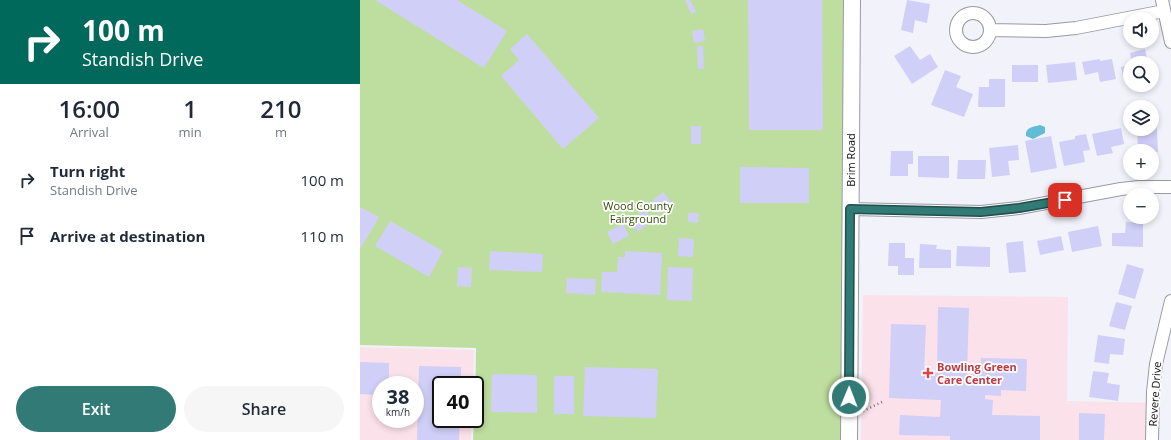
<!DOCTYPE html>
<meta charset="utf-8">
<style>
:root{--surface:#fff;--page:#f6f6f7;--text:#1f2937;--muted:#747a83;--accent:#317a76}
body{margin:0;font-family:"Open Sans",sans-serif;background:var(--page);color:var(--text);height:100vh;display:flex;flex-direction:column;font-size:15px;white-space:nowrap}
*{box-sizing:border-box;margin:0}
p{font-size:13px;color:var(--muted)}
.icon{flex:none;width:22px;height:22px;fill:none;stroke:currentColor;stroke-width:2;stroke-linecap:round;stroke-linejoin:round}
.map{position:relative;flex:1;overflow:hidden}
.details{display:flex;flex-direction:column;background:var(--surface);width:360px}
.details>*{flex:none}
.top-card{background:#00695c;color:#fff;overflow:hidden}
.tools{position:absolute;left:763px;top:12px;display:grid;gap:8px}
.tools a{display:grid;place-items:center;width:36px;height:36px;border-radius:50%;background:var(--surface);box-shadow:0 2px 6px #0003;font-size:20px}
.speed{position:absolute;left:12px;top:376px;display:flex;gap:8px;font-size:20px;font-weight:700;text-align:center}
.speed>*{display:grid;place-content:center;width:52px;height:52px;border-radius:50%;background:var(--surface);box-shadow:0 2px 6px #0003;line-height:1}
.speed small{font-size:10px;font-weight:400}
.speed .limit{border:2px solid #111;border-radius:6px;background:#fff;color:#111}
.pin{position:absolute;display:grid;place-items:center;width:34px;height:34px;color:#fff;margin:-17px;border-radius:8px;box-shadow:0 2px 6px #0006}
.me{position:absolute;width:44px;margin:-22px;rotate:1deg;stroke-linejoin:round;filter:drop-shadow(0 0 3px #0008)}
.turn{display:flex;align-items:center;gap:14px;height:84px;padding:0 16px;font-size:18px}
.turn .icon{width:52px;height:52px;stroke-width:2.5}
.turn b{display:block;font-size:28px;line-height:34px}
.eta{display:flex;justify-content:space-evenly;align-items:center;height:68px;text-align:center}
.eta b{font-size:24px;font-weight:600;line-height:28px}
.button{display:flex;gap:8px;margin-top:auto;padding:8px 16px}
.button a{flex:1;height:46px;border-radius:24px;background:var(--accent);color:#fff;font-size:16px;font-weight:600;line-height:46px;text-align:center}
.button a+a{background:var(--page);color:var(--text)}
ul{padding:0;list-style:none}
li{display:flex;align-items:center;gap:12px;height:56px;padding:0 16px}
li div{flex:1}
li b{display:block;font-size:15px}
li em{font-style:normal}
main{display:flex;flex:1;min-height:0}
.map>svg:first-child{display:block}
.commercial{fill:#fbe1e9;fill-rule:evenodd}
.green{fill:#bede9f}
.water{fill:#61bcd6}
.building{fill:#d0cff8}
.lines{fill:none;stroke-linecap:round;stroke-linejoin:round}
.street-casing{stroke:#9a9aa2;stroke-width:14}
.secondary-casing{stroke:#9a9aa2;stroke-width:18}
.path{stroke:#78787e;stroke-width:2.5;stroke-dasharray:1 3;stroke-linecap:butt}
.street{stroke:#fff;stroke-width:12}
.secondary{stroke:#fff;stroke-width:16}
.route-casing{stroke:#204f4d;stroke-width:10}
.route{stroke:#317a76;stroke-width:7}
.health-dot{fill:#e0444e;stroke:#fff;stroke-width:1.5}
.labels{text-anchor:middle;stroke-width:3.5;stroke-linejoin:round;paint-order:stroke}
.street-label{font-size:11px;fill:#101013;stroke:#fff}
.park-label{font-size:11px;fill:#304c04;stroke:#fff}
.health-label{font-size:11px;font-weight:bold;fill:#be3a42;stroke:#fff;text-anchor:start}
</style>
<main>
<section class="details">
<div class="top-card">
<div class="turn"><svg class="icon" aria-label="right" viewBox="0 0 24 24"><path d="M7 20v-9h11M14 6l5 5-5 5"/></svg><div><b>100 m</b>Standish Drive</div></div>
</div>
<div class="eta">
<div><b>16:00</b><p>Arrival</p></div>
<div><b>1</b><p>min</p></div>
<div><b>210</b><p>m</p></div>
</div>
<ul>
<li><svg class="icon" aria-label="right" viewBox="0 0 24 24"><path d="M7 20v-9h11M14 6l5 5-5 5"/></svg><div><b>Turn right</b><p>Standish Drive</p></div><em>100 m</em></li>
<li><svg class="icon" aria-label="arrive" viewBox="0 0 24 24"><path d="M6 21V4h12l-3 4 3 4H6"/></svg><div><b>Arrive at destination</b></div><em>110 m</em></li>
</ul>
<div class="button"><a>Exit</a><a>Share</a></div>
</section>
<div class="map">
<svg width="811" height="440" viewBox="0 0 811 440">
<rect width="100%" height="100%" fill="#f2f2fb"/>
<path class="commercial" d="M 503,295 L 708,297 L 707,401 L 800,403 L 799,440 L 501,440 Z
M 0,347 L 114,350 L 113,385 L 81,385 L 81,419 L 112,419 L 111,440 L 0,440 ZM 21,385 L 55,385 L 55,419 L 21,419 Z"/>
<path class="green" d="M 0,0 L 492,0 L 489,440 L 113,440 L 114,419 L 115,419 L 116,348 L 0,345 Z"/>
<path class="water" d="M 680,125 L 685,127 L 685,133 L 673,139 L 666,136 C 665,127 673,127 680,125 Z"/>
<path class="building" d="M 15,0 L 97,0 L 147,31 L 124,68 Z
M 325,0 L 330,0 L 336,12 L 331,14 Z
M 388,0 L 462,0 L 463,130 L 389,130 Z
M 547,0 L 570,4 L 567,23 L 555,20 L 553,33 L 541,30 Z
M 343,29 L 345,41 L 334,43 L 332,31 Z
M 167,34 L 239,118 L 203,149 L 141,76 L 159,60 L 150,49 Z
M 337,46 L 343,46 L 344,69 L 338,69 Z
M 550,46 L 560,60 L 570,54 L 578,67 L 552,84 L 534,56 Z
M 785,49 L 788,63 L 772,63 L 770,53 Z
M 740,59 L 740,61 L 752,59 L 756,79 L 740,82 L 738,72 L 725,75 L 722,62 Z
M 715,62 L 717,80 L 688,83 L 686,65 Z
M 652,65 L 678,65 L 678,82 L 652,82 Z
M 770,65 L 770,75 L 763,76 L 761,67 Z
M 585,70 L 601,76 L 596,87 L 613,94 L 604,117 L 571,105 Z
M 629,79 L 645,79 L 645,107 L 618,107 L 619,87 L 629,87 Z
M 796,112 L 798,152 L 778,151 L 777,129 L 792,129 L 792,113 Z
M 331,126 L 341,126 L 341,144 L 331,144 Z
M 761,128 L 764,144 L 751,147 L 753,153 L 737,156 L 732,134 Z
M 726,134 L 730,150 L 723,151 L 725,162 L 704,166 L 699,142 L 715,139 L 715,136 Z
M 691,136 L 697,168 L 671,173 L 665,141 Z
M 658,145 L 659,160 L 648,161 L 650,175 L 632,177 L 629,148 Z
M 531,151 L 553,151 L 553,164 L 548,164 L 548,176 L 530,176 Z
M 558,156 L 589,156 L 589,178 L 558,177 Z
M 598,160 L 626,160 L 625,179 L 597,179 Z
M 380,167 L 449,168 L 449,203 L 380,203 Z
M 303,192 L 312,203 L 299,214 L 289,204 Z
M 0,207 L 19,217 L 1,248 L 0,247 Z
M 284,209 L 293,220 L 278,232 L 269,222 Z
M 328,213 L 339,213 L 338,223 L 328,222 Z
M 30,221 L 83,251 L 69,277 L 15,246 Z
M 766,222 L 783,223 L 783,247 L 752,246 L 752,233 L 765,233 Z
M 263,224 L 269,236 L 253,244 L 247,232 Z
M 738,226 L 742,246 L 712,252 L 708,232 Z
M 701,236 L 704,250 L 680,255 L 677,241 Z
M 319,238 L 334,239 L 333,257 L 318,256 Z
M 663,241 L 666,272 L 649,273 L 646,243 Z
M 529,243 L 545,243 L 545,258 L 554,258 L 554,275 L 538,275 L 538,266 L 528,266 Z
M 560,244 L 577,245 L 576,249 L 591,250 L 591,268 L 559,268 Z
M 597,246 L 630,247 L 630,267 L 596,266 Z
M 130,251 L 183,254 L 182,272 L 129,270 Z
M 265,251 L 302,253 L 300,295 L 241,292 L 242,272 L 257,272 L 258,257 L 265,257 Z
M 767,264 L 784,269 L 775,299 L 758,294 Z
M 98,267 L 112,268 L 111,287 L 97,286 Z
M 308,267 L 333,268 L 332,301 L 307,300 Z
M 207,278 L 236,279 L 235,295 L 206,293 Z
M 756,302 L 772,306 L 765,330 L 749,326 Z
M 578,307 L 609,308 L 607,374 L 620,374 L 621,358 L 667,359 L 666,391 L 641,390 L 641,396 L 625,395 L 625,399 L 633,400 L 632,415 L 680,416 L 680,440 L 590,440 L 590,436 L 539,435 L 540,415 L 580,417 L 581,400 L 529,398 L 531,324 L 566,325 L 564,372 L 581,373 L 581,370 L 577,370 Z
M 738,335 L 765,339 L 763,355 L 750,354 L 749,364 L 734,362 Z
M 0,362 L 29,363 L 29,385 L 21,385 L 21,395 L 0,394 Z
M 59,366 L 101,367 L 101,385 L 81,385 L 81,419 L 100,419 L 99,440 L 57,440 Z
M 225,367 L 298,369 L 296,418 L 223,416 Z
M 733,371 L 749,373 L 747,383 L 760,385 L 758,401 L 729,397 Z
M 132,374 L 177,375 L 177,413 L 131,412 Z
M 194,376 L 214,376 L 214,414 L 194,414 Z
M 719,413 L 745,414 L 744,440 L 719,440 Z"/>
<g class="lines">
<g class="street-casing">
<path id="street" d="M 802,0 L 811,42
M596 30a17 17 0 1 1 34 0a17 17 0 1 1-34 0Z
M 630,30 L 686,31 L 716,28 L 804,11
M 490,209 L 621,212 L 659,208 L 761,189 L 779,187 L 811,187
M 792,440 L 793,392 L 796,364 L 811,301"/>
</g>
<g class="secondary-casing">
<path id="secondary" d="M 489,440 L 492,0"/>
</g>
<path class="path" d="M 503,411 L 524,401"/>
<use href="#street" class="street"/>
<use href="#secondary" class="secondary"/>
</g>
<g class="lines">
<g class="route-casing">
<path id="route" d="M 489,397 L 490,209 L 621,212 L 659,208 L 705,200"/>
</g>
<use href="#route" class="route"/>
</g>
<path class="health-dot" d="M566 367h4v4h4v4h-4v4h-4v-4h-4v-4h4z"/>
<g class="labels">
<g class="street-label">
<text transform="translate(491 160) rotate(-90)" y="4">Brim Road</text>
<text transform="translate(795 394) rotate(-86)" y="4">Revere Drive</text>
</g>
<g class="park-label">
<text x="278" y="210">Wood County<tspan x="278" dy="13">Fairground</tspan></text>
</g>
<g class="health-label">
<text x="577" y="371">Bowling Green<tspan x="577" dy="13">Care Center</tspan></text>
</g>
</g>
</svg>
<div class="tools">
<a><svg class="icon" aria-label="sound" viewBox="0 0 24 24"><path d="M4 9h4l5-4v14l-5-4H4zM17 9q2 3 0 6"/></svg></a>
<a><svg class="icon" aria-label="search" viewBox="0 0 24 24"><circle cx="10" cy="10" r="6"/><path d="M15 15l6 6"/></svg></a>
<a><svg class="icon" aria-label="layers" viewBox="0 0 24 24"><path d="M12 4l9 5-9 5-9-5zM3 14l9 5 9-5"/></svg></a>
<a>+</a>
<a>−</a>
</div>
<div class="speed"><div>38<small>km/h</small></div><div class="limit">40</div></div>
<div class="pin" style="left:705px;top:200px;background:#d93025"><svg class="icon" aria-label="arrive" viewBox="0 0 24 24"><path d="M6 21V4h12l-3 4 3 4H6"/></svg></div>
<svg class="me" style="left:489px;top:397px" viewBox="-20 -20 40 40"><circle r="17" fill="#317a76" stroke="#fff" stroke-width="3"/><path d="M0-11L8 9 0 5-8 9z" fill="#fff"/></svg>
</div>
</main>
